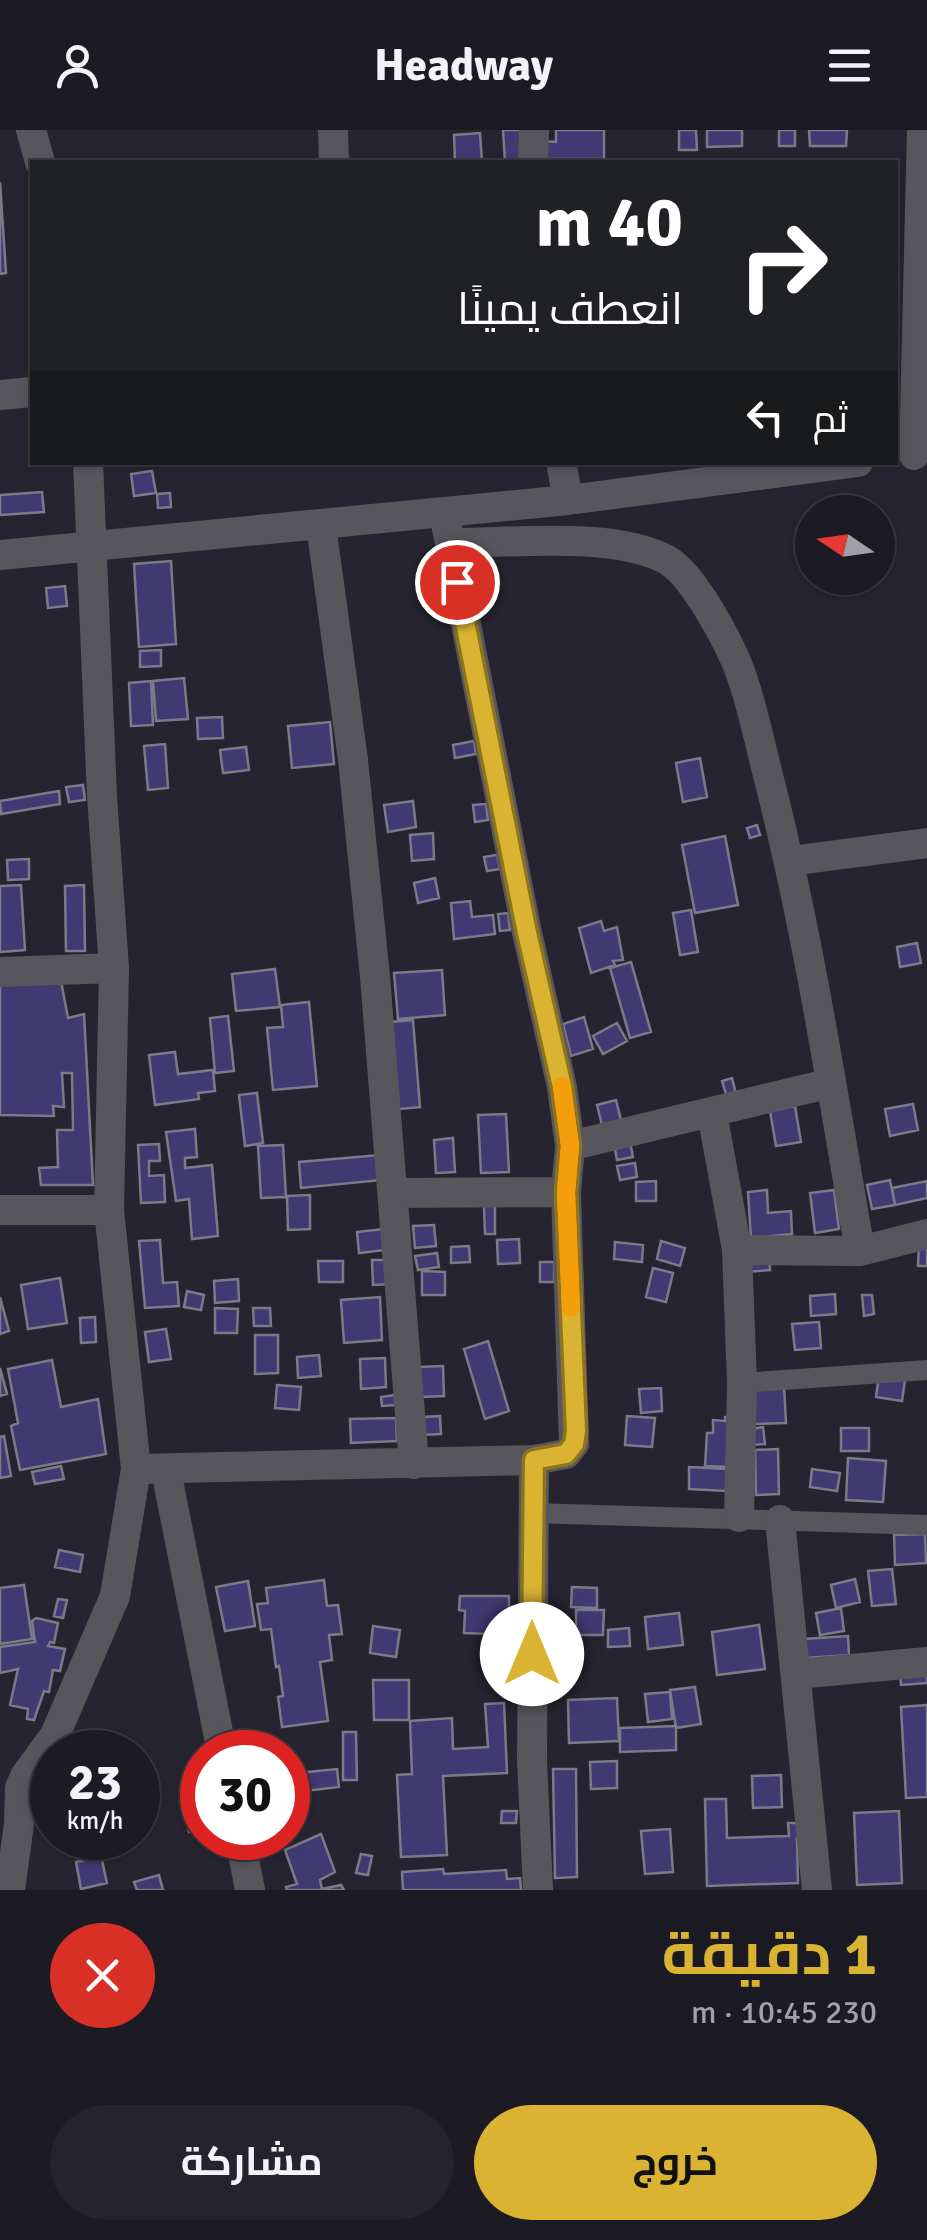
<!DOCTYPE html>
<html lang="ar">
<meta charset="utf-8">
<style>
:root{--surface:#1c1b24;--page:#25242c;--text:#f1f3f6;--muted:#a0a1a6;--line:#3a3941;--accent:#dab333}
body{margin:0;font-family:Signika,Cairo,sans-serif;background:var(--page);color:var(--text);direction:rtl;height:100vh;display:flex;flex-direction:column;font-size:38px;white-space:nowrap}
*{box-sizing:border-box;margin:0}
p{font-size:32px;color:var(--muted)}
.icon{flex:none;width:55px;height:55px;fill:none;stroke:currentColor;stroke-width:2;stroke-linecap:round;stroke-linejoin:round}
.map{position:relative;height:1760px;overflow:hidden;direction:ltr}
.side{display:flex;flex-direction:column;background:var(--surface);flex:1}
.side>*{flex:none}
.top-card{position:absolute;left:30px;top:30px;width:868px;height:305px;border-radius:0px;box-shadow:0 2px 8px #0004,0 0 0 2px var(--line);direction:rtl;background:#202124;color:#fff;overflow:hidden}
.needle{width:65px;rotate:283deg}
.fabs{position:absolute;left:795px;top:365px;display:grid;gap:20px}
.fabs a{display:grid;place-items:center;width:100px;height:100px;border-radius:50%;background:var(--surface);box-shadow:0 2px 8px #0004,0 0 0 2px var(--line);font-size:50px}
.speed{position:absolute;left:30px;top:1600px;display:flex;gap:20px;font-size:50px;font-weight:700;text-align:center}
.speed>*{display:grid;place-content:center;width:130px;height:130px;border-radius:50%;background:var(--surface);box-shadow:0 2px 8px #0004,0 0 0 2px var(--line);line-height:1}
.speed small{font-size:25px;font-weight:400}
.speed .limit{border:15px solid #d22;background:#fff;color:#111}
.pin{position:absolute;display:grid;place-items:center;width:85px;height:85px;color:#fff;margin:-42px;border:5px solid #fff;border-radius:50%;box-shadow:0 2px 10px #0007}
.me{position:absolute;width:110px;margin:-55px;rotate:0deg;stroke-linejoin:round;filter:drop-shadow(0 0 8px #0008)}
.turn{display:flex;align-items:center;gap:35px;height:210px;padding:0 50px;font-size:45px}
.turn .icon{width:130px;height:130px;stroke-width:2.5}
.turn b{display:block;font-size:70px;line-height:85px}
.then{display:flex;align-items:center;height:95px;padding:0 50px;background:#0003;gap:20px;font-size:38px}
.round{display:grid;place-items:center;flex:none;width:105px;height:105px;border-radius:52px;background:var(--page)}
.overview{display:flex;align-items:center;justify-content:space-between;height:170px;padding:0 50px}
h1{font-size:60px;font-weight:700;line-height:75px;color:var(--accent)}
.cta{display:flex;gap:20px;margin-top:auto;padding:20px 50px}
.cta a{flex:1;height:115px;border-radius:60px;background:var(--accent);color:#111;font-size:40px;font-weight:700;line-height:115px;text-align:center}
.cta a+a{background:var(--page);color:var(--text)}
header{display:flex;justify-content:space-between;align-items:center;height:130px;padding:0 50px;background:var(--surface);font-size:45px;font-weight:700}
.map>svg:first-child{display:block}
.building{fill:#413972;stroke:#7a7a88;stroke-width:2.5}
.lines{fill:none;stroke-linecap:round;stroke-linejoin:round}
.lane{stroke:#56565c;stroke-width:20}
.street{stroke:#56565c;stroke-width:30}
.route-casing{stroke:#8e7421;stroke-width:25}
.route{stroke:#dab333;stroke-width:18}
.slow{stroke:#f59e0b;stroke-width:18}
</style>
<header><svg class="icon" aria-label="menu" viewBox="0 0 24 24"><path d="M4 6h16M4 12h16M4 18h16"/></svg>Headway<svg class="icon" aria-label="person" viewBox="0 0 24 24"><circle cx="12" cy="8" r="4"/><path d="M4 21q1-7 8-7t8 7"/></svg></header>
<div class="map">
<svg width="927" height="1760" viewBox="0 0 927 1760">
<rect width="100%" height="100%" fill="#252430"/>
<path class="building" d="M 503,0 L 523,0 L 525,32 L 505,32 Z
M 556,0 L 604,0 L 604,29 L 544,29 L 544,11 L 556,12 Z
M 679,0 L 696,0 L 697,20 L 679,20 Z
M 707,0 L 742,0 L 742,16 L 707,17 Z
M 779,0 L 795,0 L 795,16 L 779,16 Z
M 809,0 L 847,0 L 846,16 L 810,16 Z
M 480,3 L 482,32 L 455,32 L 454,5 Z
M 0,52 L 6,143 L 0,144 Z
M 152,341 L 156,363 L 134,366 L 131,344 Z
M 42,362 L 44,382 L 0,385 L 0,365 Z
M 170,363 L 171,377 L 158,378 L 157,364 Z
M 171,431 L 176,514 L 139,517 L 134,434 Z
M 65,456 L 67,476 L 48,478 L 46,458 Z
M 161,520 L 161,536 L 140,537 L 140,521 Z
M 184,548 L 188,589 L 156,591 L 153,551 Z
M 151,551 L 153,595 L 131,596 L 129,553 Z
M 222,587 L 223,608 L 198,609 L 197,588 Z
M 330,592 L 334,634 L 292,638 L 288,596 Z
M 474,611 L 476,624 L 455,628 L 453,615 Z
M 165,614 L 168,658 L 148,660 L 144,616 Z
M 246,617 L 249,640 L 223,643 L 220,620 Z
M 700,628 L 707,667 L 683,672 L 676,633 Z
M 83,655 L 85,670 L 69,672 L 66,657 Z
M 59,661 L 60,674 L 1,684 L 0,671 Z
M 413,671 L 416,697 L 388,702 L 384,675 Z
M 486,674 L 488,690 L 475,692 L 473,675 Z
M 757,695 L 760,705 L 750,708 L 747,698 Z
M 433,703 L 434,729 L 412,731 L 410,705 Z
M 725,706 L 738,775 L 695,783 L 682,715 Z
M 497,725 L 500,739 L 487,741 L 484,727 Z
M 29,729 L 29,749 L 8,750 L 7,730 Z
M 435,748 L 439,768 L 418,773 L 414,753 Z
M 21,755 L 25,820 L 0,822 L 0,756 Z
M 84,755 L 85,821 L 66,821 L 65,756 Z
M 470,771 L 472,787 L 493,785 L 495,804 L 454,809 L 451,773 Z
M 691,780 L 698,822 L 680,825 L 673,783 Z
M 508,783 L 510,800 L 500,801 L 498,784 Z
M 601,791 L 604,801 L 617,797 L 623,830 L 613,831 L 615,835 L 591,843 L 579,798 Z
M 917,813 L 921,833 L 900,837 L 897,817 Z
M 631,832 L 651,902 L 630,908 L 610,838 Z
M 275,839 L 280,877 L 236,881 L 232,844 Z
M 442,840 L 445,885 L 398,889 L 394,843 Z
M 61,851 L 68,888 L 84,884 L 93,1055 L 41,1055 L 39,1038 L 58,1037 L 57,1000 L 73,1000 L 72,943 L 62,943 L 64,977 L 53,976 L 54,986 L 0,985 L 0,855 Z
M 309,872 L 317,956 L 273,960 L 267,898 L 283,897 L 281,875 Z
M 228,886 L 234,941 L 215,943 L 210,888 Z
M 584,887 L 593,919 L 571,926 L 563,894 Z
M 413,890 L 420,977 L 399,979 L 391,892 Z
M 617,893 L 627,911 L 603,924 L 593,906 Z
M 175,922 L 178,944 L 213,940 L 215,961 L 198,963 L 199,969 L 155,975 L 149,925 Z
M 732,948 L 736,964 L 727,967 L 722,951 Z
M 257,963 L 263,1013 L 245,1016 L 239,965 Z
M 616,970 L 622,994 L 603,999 L 597,975 Z
M 913,974 L 918,1000 L 890,1006 L 885,979 Z
M 795,976 L 801,1012 L 776,1016 L 770,981 Z
M 506,984 L 509,1042 L 481,1043 L 478,985 Z
M 195,999 L 197,1027 L 185,1028 L 185,1038 L 212,1035 L 218,1106 L 192,1109 L 189,1069 L 176,1071 L 166,1002 Z
M 453,1008 L 455,1042 L 436,1043 L 434,1010 Z
M 630,1012 L 633,1027 L 617,1030 L 614,1015 Z
M 159,1014 L 160,1031 L 149,1031 L 149,1046 L 164,1045 L 165,1072 L 141,1073 L 138,1015 Z
M 283,1015 L 286,1067 L 261,1068 L 258,1016 Z
M 380,1025 L 382,1050 L 301,1058 L 299,1032 Z
M 635,1033 L 637,1047 L 620,1050 L 617,1036 Z
M 890,1050 L 895,1075 L 872,1079 L 867,1055 Z
M 656,1051 L 656,1071 L 636,1071 L 636,1052 Z
M 927,1051 L 927,1068 L 895,1075 L 892,1058 Z
M 767,1060 L 768,1083 L 791,1081 L 792,1104 L 751,1108 L 748,1062 Z
M 834,1060 L 839,1099 L 815,1103 L 810,1063 Z
M 310,1065 L 310,1099 L 288,1100 L 287,1066 Z
M 484,1076 L 495,1076 L 495,1104 L 485,1104 Z
M 434,1095 L 436,1116 L 415,1118 L 413,1096 Z
M 384,1099 L 385,1120 L 359,1123 L 357,1102 Z
M 519,1109 L 520,1133 L 498,1134 L 497,1110 Z
M 160,1110 L 163,1153 L 177,1152 L 179,1176 L 145,1178 L 139,1111 Z
M 661,1111 L 685,1118 L 680,1136 L 657,1129 Z
M 615,1112 L 643,1115 L 642,1132 L 614,1129 Z
M 919,1115 L 927,1115 L 927,1136 L 918,1136 Z
M 469,1116 L 470,1132 L 451,1133 L 451,1117 Z
M 437,1123 L 439,1137 L 418,1140 L 415,1126 Z
M 769,1123 L 770,1140 L 749,1142 L 748,1125 Z
M 372,1130 L 389,1130 L 390,1154 L 373,1155 Z
M 318,1131 L 343,1131 L 343,1152 L 319,1152 Z
M 540,1132 L 554,1132 L 554,1152 L 540,1152 Z
M 653,1138 L 673,1143 L 666,1172 L 646,1167 Z
M 422,1141 L 445,1142 L 445,1165 L 422,1165 Z
M 60,1148 L 67,1193 L 28,1199 L 21,1155 Z
M 238,1149 L 239,1171 L 215,1173 L 214,1151 Z
M 187,1161 L 204,1165 L 201,1180 L 184,1177 Z
M 835,1164 L 836,1184 L 811,1186 L 810,1166 Z
M 862,1165 L 872,1165 L 874,1184 L 864,1186 Z
M 0,1167 L 9,1201 L 0,1204 Z
M 380,1167 L 382,1210 L 344,1213 L 341,1170 Z
M 215,1178 L 238,1179 L 237,1203 L 215,1203 Z
M 253,1178 L 270,1178 L 271,1196 L 254,1196 Z
M 95,1187 L 96,1212 L 81,1213 L 80,1188 Z
M 819,1192 L 821,1218 L 795,1220 L 792,1194 Z
M 166,1199 L 171,1229 L 149,1232 L 145,1202 Z
M 255,1205 L 278,1205 L 278,1243 L 255,1244 Z
M 488,1211 L 509,1281 L 485,1289 L 464,1219 Z
M 319,1225 L 321,1246 L 298,1248 L 297,1227 Z
M 385,1228 L 386,1257 L 361,1259 L 360,1229 Z
M 52,1230 L 61,1277 L 98,1269 L 106,1324 L 20,1340 L 11,1296 L 18,1293 L 8,1239 Z
M 443,1236 L 444,1266 L 420,1267 L 419,1237 Z
M 0,1238 L 7,1264 L 0,1266 Z
M 879,1246 L 905,1250 L 902,1271 L 876,1267 Z
M 277,1255 L 301,1257 L 299,1280 L 275,1278 Z
M 753,1255 L 784,1255 L 786,1293 L 754,1294 Z
M 661,1258 L 662,1281 L 641,1283 L 639,1259 Z
M 395,1265 L 395,1275 L 382,1276 L 381,1267 Z
M 440,1286 L 441,1304 L 422,1305 L 422,1287 Z
M 627,1286 L 655,1288 L 652,1317 L 625,1315 Z
M 725,1287 L 730,1287 L 728,1337 L 705,1336 L 707,1303 L 713,1303 L 713,1290 L 725,1291 Z
M 396,1288 L 397,1311 L 351,1313 L 350,1289 Z
M 763,1297 L 765,1314 L 754,1315 L 752,1299 Z
M 841,1298 L 869,1298 L 869,1321 L 841,1321 Z
M 4,1306 L 11,1346 L 0,1348 L 0,1307 Z
M 778,1319 L 779,1364 L 756,1365 L 755,1320 Z
M 848,1328 L 886,1331 L 883,1372 L 846,1370 Z
M 61,1336 L 64,1349 L 35,1354 L 32,1342 Z
M 689,1337 L 727,1339 L 726,1361 L 689,1359 Z
M 812,1339 L 840,1343 L 837,1361 L 810,1357 Z
M 925,1404 L 926,1433 L 895,1435 L 894,1405 Z
M 59,1420 L 83,1425 L 80,1442 L 55,1437 Z
M 892,1439 L 896,1474 L 872,1476 L 868,1441 Z
M 855,1449 L 860,1472 L 836,1478 L 831,1455 Z
M 324,1450 L 327,1476 L 338,1475 L 342,1504 L 329,1505 L 332,1530 L 320,1532 L 328,1591 L 282,1597 L 278,1567 L 283,1566 L 279,1536 L 276,1537 L 271,1499 L 261,1500 L 257,1474 L 268,1473 L 266,1458 Z
M 248,1451 L 255,1496 L 225,1501 L 216,1457 Z
M 24,1455 L 32,1509 L 0,1514 L 0,1458 Z
M 572,1457 L 597,1458 L 597,1478 L 571,1477 Z
M 460,1466 L 509,1466 L 509,1520 L 488,1521 L 489,1504 L 464,1503 L 465,1481 L 459,1480 Z
M 58,1469 L 67,1470 L 63,1488 L 54,1486 Z
M 841,1478 L 844,1501 L 820,1505 L 816,1483 Z
M 576,1480 L 604,1480 L 603,1505 L 576,1505 Z
M 679,1483 L 683,1515 L 648,1519 L 645,1487 Z
M 36,1488 L 58,1493 L 54,1513 L 50,1512 L 48,1516 L 65,1519 L 60,1541 L 53,1540 L 49,1562 L 44,1561 L 34,1590 L 27,1589 L 28,1579 L 10,1575 L 18,1539 L 0,1543 L 0,1517 L 35,1512 L 32,1491 Z
M 759,1495 L 765,1539 L 717,1545 L 712,1502 Z
M 373,1496 L 400,1500 L 396,1527 L 370,1523 Z
M 629,1498 L 630,1516 L 608,1517 L 608,1500 Z
M 848,1506 L 849,1525 L 806,1528 L 804,1509 Z
M 927,1536 L 927,1553 L 901,1555 L 900,1538 Z
M 373,1550 L 409,1550 L 409,1590 L 374,1590 Z
M 695,1557 L 701,1594 L 676,1598 L 670,1560 Z
M 670,1562 L 672,1589 L 648,1592 L 645,1564 Z
M 617,1568 L 619,1611 L 569,1613 L 568,1570 Z
M 504,1573 L 507,1643 L 443,1646 L 447,1725 L 401,1727 L 397,1645 L 412,1644 L 410,1591 L 452,1588 L 453,1619 L 488,1617 L 485,1574 Z
M 927,1575 L 927,1667 L 906,1668 L 901,1577 Z
M 676,1596 L 676,1620 L 620,1622 L 620,1598 Z
M 343,1602 L 356,1602 L 357,1650 L 343,1650 Z
M 617,1631 L 617,1658 L 591,1659 L 590,1632 Z
M 337,1639 L 339,1657 L 288,1663 L 288,1644 Z
M 553,1639 L 576,1639 L 577,1747 L 555,1748 Z
M 781,1645 L 782,1677 L 753,1678 L 752,1646 Z
M 146,1655 L 149,1681 L 138,1683 L 138,1656 Z
M 705,1669 L 726,1669 L 727,1708 L 789,1706 L 788,1693 L 802,1693 L 802,1708 L 797,1709 L 798,1753 L 707,1756 Z
M 202,1673 L 202,1699 L 189,1702 L 184,1676 Z
M 502,1681 L 517,1681 L 516,1693 L 501,1693 Z
M 899,1681 L 902,1753 L 857,1755 L 854,1683 Z
M 670,1699 L 673,1742 L 645,1744 L 641,1701 Z
M 321,1704 L 335,1742 L 320,1750 L 322,1759 L 341,1755 L 344,1760 L 287,1760 L 286,1757 L 297,1754 L 285,1720 Z
M 361,1724 L 372,1726 L 368,1745 L 356,1743 Z
M 101,1726 L 107,1753 L 81,1759 L 76,1732 Z
M 443,1739 L 444,1744 L 506,1740 L 507,1749 L 520,1748 L 521,1760 L 403,1760 L 402,1742 Z
M 159,1745 L 163,1760 L 137,1760 L 134,1752 Z"/>
<g class="lines">
<path class="lane" d="M 742,1253 L 927,1240
M 532,1383 L 927,1395"/>
<path class="street" d="M 31,0 L 40,32
M 333,0 L 334,32
M 533,32 L 534,0
M 0,265 L 32,262
M 914,325 L 922,0
M 561,332 L 568,370
M 321,395 L 353,630 L 375,847 L 414,1334
M 450,413 C 510,413 614,401 667,430 C 695,446 733,519 743,550 C 754,583 761,619 770,653 C 809,807 833,965 860,1121
M 0,425 L 568,370 L 858,332
M 790,731 L 927,713
M 0,842 L 114,838
M 712,983 L 737,1120 L 742,1253 L 739,1387
M 570,1016 L 831,953
M 395,1063 L 566,1062
M 0,1080 L 109,1080
M 737,1120 L 860,1121 L 927,1104
M 534,1330 L 532,1631 L 538,1760
M 136,1339 L 534,1330 L 566,1324 L 574,1314 L 566,1062 L 570,1016 L 562,957 L 526,798 L 444,383
M 166,1341 L 222,1622
M 780,1390 L 817,1760
M 797,1544 L 927,1532
M 240,1708 L 250,1760
M 10,1760 L 19,1694 L 20,1658 L 25,1646 L 55,1605 L 115,1466 L 136,1339 L 109,1080 L 114,838 L 102,666 L 88,332"/>
</g>
<g class="lines">
<g class="route-casing">
<path id="route" d="M 457,452 L 526,798 L 562,957 L 570,1016 L 566,1062 L 576,1301 L 574,1314 L 566,1324 L 534,1330 L 532,1524"/>
</g>
<use href="#route" class="route"/>
<path class="slow" d="M 562,956 L 570,1016 L 566,1062 L 571,1178"/>
</g>
</svg>
<div class="fabs">
<a><svg class="needle" viewBox="-14 -14 28 28"><path d="M0-13l5 13h-10z" fill="#e53935"/><path d="M0 13l5-13h-10z" fill="#a0a1a6"/></svg></a>
</div>
<div class="speed"><div>23<small>km/h</small></div><div class="limit">30</div></div>
<div class="pin" style="left:457px;top:452px;background:#d93025"><svg class="icon" aria-label="arrive" viewBox="0 0 24 24"><path d="M6 21V4h12l-3 4 3 4H6"/></svg></div>
<svg class="me" style="left:532px;top:1524px" viewBox="-20 -20 40 40"><circle r="19" fill="#fff"/><path d="M0-13L10 11 0 6-10 11z" fill="#dab333"/></svg>
<div class="top-card">
<div class="turn"><svg class="icon" aria-label="right" viewBox="0 0 24 24"><path d="M7 20v-9h11M14 6l5 5-5 5"/></svg><div><b>40 m</b>انعطف يمينًا</div></div>
<div class="then">ثم<svg class="icon" aria-label="left" viewBox="0 0 24 24"><path d="M17 20v-9H6M10 6l-5 5 5 5"/></svg></div>
</div>
</div>
<section class="side">
<div class="overview"><div><h1>1 دقيقة</h1><p>230 m · 10:45</p></div><a class="round" style="background:#d93025;color:#fff"><svg class="icon" aria-label="close" viewBox="0 0 24 24"><path d="M6 6l12 12M18 6L6 18"/></svg></a></div>
<div class="cta"><a>خروج</a><a>مشاركة</a></div>
</section>
